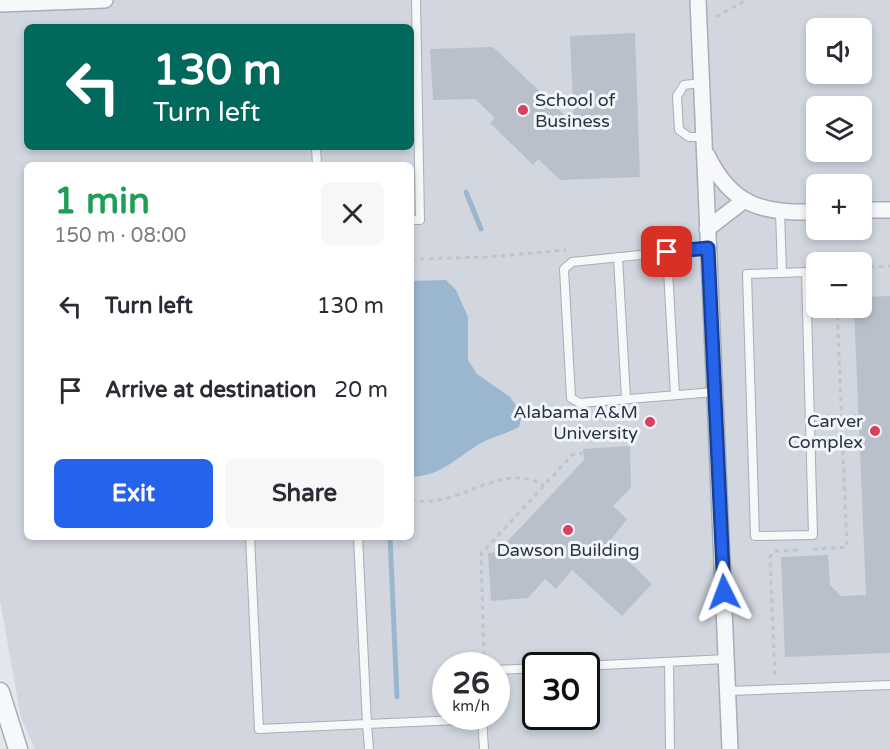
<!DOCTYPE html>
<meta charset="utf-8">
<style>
:root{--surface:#fff;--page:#f7f7f7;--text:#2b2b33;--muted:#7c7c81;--accent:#2563eb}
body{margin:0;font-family:"Varela Round",sans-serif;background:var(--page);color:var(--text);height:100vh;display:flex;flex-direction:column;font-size:22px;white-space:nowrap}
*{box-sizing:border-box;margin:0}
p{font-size:20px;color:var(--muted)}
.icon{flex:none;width:33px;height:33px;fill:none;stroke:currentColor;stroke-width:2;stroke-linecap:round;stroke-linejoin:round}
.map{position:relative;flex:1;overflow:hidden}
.details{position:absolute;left:24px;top:162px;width:390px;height:378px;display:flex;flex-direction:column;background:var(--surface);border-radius:9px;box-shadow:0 3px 9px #0003}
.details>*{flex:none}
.hud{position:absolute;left:24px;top:24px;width:390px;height:126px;border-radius:9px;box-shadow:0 3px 9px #0003;background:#00695c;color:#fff;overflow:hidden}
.fabs{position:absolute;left:806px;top:18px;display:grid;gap:12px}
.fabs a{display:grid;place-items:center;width:66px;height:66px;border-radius:9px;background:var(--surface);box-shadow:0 3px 9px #0003;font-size:30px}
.speed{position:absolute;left:432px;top:652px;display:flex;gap:12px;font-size:30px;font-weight:700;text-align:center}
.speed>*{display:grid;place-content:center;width:78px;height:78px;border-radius:50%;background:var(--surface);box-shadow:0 3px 9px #0003;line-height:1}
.speed small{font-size:15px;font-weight:400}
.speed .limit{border:3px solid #111;border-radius:9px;background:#fff;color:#111}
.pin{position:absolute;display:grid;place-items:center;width:51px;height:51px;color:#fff;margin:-26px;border-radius:12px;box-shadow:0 3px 9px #0006}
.me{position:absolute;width:66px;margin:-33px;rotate:357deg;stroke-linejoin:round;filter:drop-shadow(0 0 4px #0008)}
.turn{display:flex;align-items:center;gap:21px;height:126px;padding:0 30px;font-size:27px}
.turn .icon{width:78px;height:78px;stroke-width:2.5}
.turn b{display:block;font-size:42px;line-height:51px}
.round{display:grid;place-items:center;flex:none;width:63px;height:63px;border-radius:9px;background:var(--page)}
.summary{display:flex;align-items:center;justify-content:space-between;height:102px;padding:0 30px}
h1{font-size:36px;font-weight:700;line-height:45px;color:#1e9e55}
.cta{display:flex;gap:12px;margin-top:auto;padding:12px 30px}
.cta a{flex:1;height:69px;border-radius:9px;background:var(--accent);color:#fff;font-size:24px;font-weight:700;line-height:69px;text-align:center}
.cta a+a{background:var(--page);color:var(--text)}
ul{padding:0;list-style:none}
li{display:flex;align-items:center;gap:18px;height:84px;padding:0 30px}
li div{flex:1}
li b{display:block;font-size:22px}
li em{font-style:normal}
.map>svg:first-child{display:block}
.built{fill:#d1d6df;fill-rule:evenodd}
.water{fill:#9bb6cf}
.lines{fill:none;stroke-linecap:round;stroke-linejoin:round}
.stream{stroke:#9bb6cf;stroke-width:5}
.building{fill:#bac0cb}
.service-casing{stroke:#a7aeb7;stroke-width:10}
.minor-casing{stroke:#a7aeb7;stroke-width:18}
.tertiary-casing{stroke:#a7aeb7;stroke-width:21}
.path{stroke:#c1c5cb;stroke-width:3;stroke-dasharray:4.5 4.5;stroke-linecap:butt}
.service{stroke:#f6f8fa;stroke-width:8}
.minor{stroke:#f6f8fa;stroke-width:15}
.tertiary{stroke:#f6f8fa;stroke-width:18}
.route-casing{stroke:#184099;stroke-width:15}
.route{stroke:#2563eb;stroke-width:10}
.poi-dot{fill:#da3f5c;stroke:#f3f6f9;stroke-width:2}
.labels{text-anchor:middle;stroke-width:6;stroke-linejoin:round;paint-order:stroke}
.poi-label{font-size:18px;fill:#293546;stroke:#f3f6f9;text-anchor:end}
</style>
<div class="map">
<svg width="890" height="749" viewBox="0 0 890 749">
<rect width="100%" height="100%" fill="#e3e7ec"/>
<path class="built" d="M 0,0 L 890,0 L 890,749 L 35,749 L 21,718 L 0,600 ZM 27,27 L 411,27 L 411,147 L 27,147 ZM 816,28 L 861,28 L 861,74 L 816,74 ZM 816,106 L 861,106 L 861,152 L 816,152 ZM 27,165 L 411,165 L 411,537 L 27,537 ZM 816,184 L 861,184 L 861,230 L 816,230 ZM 816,262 L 861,262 L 861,308 L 816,308 ZM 446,666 L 496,666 L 496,717 L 446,717 ZM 536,666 L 586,666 L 586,717 L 536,717 Z"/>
<path class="water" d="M 446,280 L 456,290 L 468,317 L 468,360 L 477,374 L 510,397 L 522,415 L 519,427 C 506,434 491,437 481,443 C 456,458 441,476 411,477 L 411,281 Z"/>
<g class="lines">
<path class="stream" d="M 466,192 L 481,229
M 390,537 L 397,697"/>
</g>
<path class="building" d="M 635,33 L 640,177 L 560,180 L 538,159 L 533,165 L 490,123 L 495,118 L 475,99 L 433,100 L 430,49 L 493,47 L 574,124 L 570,36 Z
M 890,296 L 890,653 L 785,657 L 781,557 L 828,555 L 830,585 L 841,596 L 866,595 L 854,308 L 861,308 L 861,297 Z
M 630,446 L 631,488 L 613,506 L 627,519 L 609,542 L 652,584 L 622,616 L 572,570 L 556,589 L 545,579 L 528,598 L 491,601 L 488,553 L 508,551 L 506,543 L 584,460 L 583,449 Z"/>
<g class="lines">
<g class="service-casing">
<path id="service" d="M 701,83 L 684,85 L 677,96 L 679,130 L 689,137 L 703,137
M 316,147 L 317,165
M 780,211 L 782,273 L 806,272 L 813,535 L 755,536 L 747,274 L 782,273
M 411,220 L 420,220 L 416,0
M 708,248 L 572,262 L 564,269 L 571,398 L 580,403 L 715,392
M 667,252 L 675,395
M 618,257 L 626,399
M 250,537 L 259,729 L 367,724 L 358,537
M 669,662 L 670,749
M 581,666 L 727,659
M 496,670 L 536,668
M 729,691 L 890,685
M 482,717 L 484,749
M 369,749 L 367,724 L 483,719"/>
</g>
<g class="minor-casing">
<path id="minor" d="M 698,0 L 730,749
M 0,4 L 105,0
M 707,155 C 732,207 763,213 816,212
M 861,210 L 890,210
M 707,229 L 742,202"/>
</g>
<g class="tertiary-casing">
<path id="tertiary" d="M 0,692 L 18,749"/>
</g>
<path class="path" d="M 716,17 L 746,0
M 411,259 L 488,257 L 566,250
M 861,267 L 890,266
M 411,500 C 458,511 503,458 544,486
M 813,549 L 847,547 L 837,308
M 484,655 L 481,554 L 572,455 L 583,453
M 775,675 L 770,557 L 774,551 L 800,550"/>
<use href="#service" class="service"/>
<use href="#minor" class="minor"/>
<use href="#tertiary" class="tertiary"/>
</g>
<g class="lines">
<g class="route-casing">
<path id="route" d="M 667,252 L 708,248 L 724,592"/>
</g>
<use href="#route" class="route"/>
</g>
<g class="poi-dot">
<circle cx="523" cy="110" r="6"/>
<circle cx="650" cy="422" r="6"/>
<circle cx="875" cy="431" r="6"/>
<circle cx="568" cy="530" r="6"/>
</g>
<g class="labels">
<g class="poi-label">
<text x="535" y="106" text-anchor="start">School of<tspan x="535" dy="21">Business</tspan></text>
<text x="638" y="418">Alabama A&amp;M<tspan x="638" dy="21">University</tspan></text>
<text x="863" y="427">Carver<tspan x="863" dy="21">Complex</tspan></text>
<text x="568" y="556" text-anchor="middle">Dawson Building</text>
</g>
</g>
</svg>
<div class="fabs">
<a><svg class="icon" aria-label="sound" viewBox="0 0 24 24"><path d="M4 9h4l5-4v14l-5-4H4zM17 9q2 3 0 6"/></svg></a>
<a><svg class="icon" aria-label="layers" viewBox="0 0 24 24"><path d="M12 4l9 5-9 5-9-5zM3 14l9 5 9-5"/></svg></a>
<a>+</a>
<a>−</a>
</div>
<div class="speed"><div>26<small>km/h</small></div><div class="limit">30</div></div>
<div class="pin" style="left:667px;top:252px;background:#d93025"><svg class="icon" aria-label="arrive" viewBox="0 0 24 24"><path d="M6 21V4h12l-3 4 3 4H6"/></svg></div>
<svg class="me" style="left:724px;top:592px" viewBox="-20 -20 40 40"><path d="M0-17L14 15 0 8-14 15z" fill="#2563eb" stroke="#fff" stroke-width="4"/></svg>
<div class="hud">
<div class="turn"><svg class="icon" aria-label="left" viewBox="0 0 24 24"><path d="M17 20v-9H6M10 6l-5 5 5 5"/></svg><div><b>130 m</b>Turn left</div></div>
</div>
<section class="details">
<div class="summary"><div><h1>1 min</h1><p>150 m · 08:00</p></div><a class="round"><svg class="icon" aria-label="close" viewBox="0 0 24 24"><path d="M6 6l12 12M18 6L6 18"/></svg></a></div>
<ul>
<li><svg class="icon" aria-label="left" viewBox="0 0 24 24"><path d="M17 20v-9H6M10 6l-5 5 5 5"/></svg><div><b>Turn left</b></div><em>130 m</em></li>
<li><svg class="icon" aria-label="arrive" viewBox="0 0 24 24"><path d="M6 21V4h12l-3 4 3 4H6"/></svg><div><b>Arrive at destination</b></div><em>20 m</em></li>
</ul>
<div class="cta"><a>Exit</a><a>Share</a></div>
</section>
</div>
